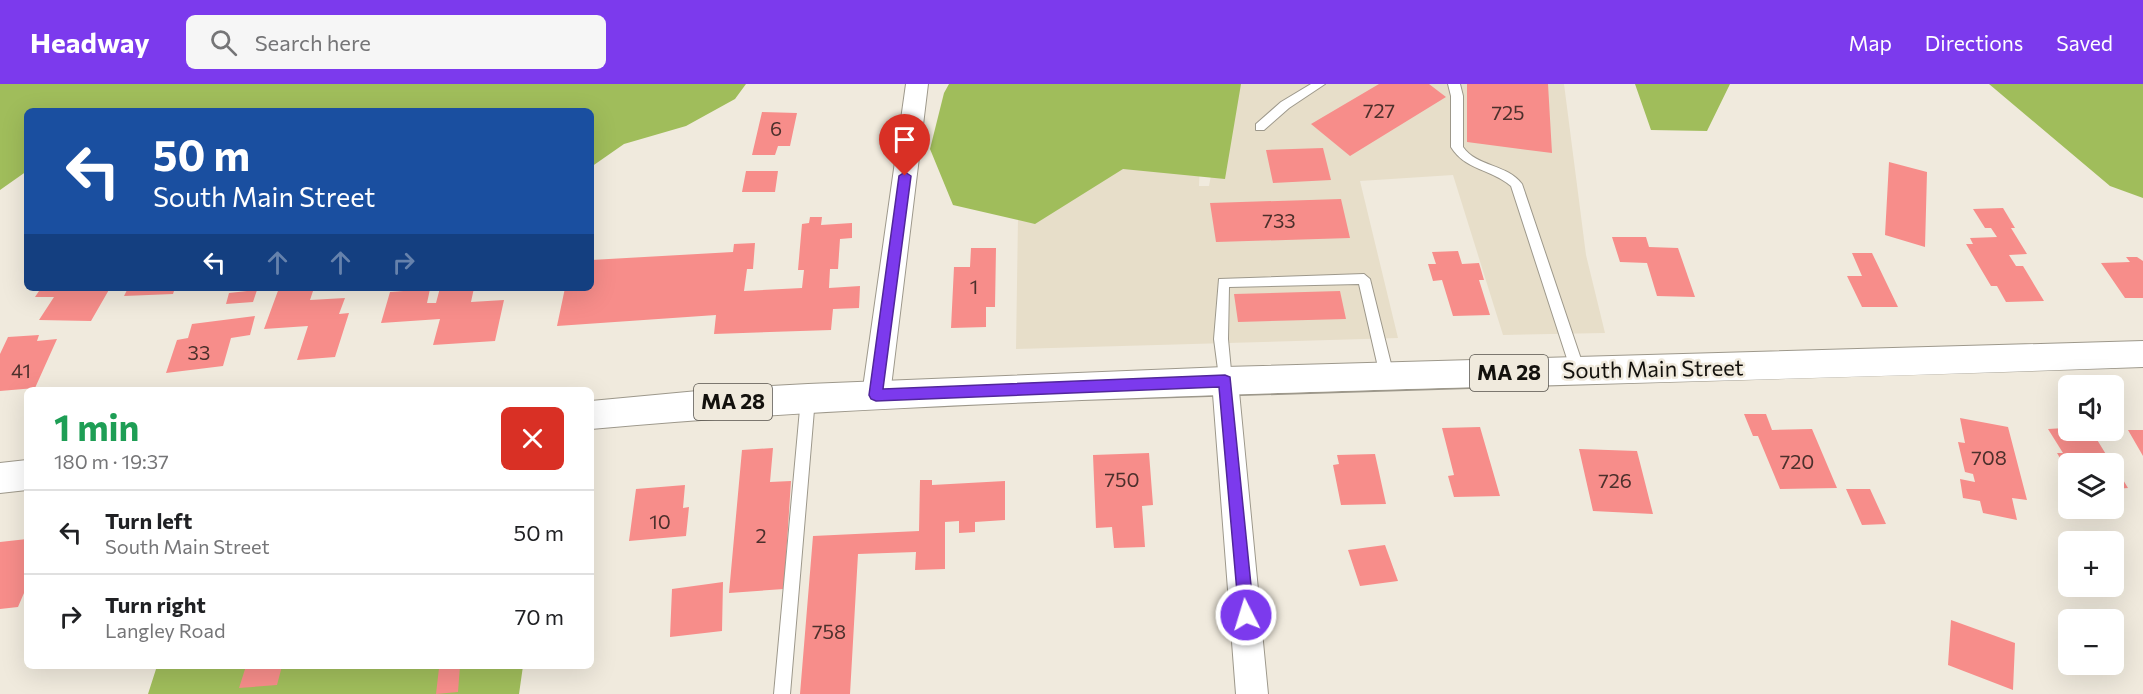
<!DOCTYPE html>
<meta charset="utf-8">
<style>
:root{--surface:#fff;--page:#f6f6f6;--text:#202124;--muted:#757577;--line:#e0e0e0;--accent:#7c3aed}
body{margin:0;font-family:Commissioner,sans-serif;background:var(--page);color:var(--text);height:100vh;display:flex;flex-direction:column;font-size:22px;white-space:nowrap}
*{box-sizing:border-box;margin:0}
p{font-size:20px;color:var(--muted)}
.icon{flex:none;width:33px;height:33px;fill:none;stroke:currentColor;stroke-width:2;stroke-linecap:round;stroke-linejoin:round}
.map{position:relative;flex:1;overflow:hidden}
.details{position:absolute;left:24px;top:303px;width:570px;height:282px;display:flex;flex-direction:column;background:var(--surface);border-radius:9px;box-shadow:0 6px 24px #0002}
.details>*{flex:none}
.top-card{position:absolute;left:24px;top:24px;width:570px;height:183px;border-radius:9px;box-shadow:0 6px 24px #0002;background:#1a4fa0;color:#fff;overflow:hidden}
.tools{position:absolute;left:2058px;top:291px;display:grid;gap:12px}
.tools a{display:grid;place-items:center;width:66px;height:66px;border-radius:9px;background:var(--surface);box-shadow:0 6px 24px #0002;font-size:30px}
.pin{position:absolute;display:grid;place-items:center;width:51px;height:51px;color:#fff;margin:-62px -26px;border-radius:50% 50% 50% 0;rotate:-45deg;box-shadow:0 0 6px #0007}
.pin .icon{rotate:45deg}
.me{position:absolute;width:66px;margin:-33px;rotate:355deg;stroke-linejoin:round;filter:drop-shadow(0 0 4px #0008)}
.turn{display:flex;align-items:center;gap:21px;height:126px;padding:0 30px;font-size:27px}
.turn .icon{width:78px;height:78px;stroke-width:2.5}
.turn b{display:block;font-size:42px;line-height:51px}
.lanes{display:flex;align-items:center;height:57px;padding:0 30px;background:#0003;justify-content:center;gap:30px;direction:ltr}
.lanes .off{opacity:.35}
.round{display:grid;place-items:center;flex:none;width:63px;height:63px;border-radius:9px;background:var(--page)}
.headline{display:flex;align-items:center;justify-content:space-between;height:102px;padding:0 30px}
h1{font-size:36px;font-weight:700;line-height:45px;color:#1e9e55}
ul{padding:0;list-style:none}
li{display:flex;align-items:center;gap:18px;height:84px;padding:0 30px;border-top:2px solid var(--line)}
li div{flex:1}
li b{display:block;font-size:22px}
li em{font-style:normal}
header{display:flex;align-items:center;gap:36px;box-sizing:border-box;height:84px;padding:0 30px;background:var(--accent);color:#fff}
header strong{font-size:28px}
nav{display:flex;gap:33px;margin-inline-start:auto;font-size:21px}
.search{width:420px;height:54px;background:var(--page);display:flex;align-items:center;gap:15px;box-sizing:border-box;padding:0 21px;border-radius:9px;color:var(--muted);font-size:22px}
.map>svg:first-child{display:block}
.built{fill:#e7dec9}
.forest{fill:#a0bd5b}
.building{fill:#f78d8a}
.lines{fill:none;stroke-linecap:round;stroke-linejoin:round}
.lane-casing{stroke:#9d988b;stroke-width:2}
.street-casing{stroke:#9d988b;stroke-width:2}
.primary-casing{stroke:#9d988b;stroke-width:2}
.lane{fill:#fff;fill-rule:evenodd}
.street{fill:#fff;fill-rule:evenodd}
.primary{fill:#fff;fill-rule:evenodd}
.route{fill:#7c3aed;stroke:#51269a;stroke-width:1.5}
.labels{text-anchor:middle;stroke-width:5;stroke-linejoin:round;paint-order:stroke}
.number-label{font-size:20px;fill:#4c302c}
.shield{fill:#f0eadd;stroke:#55524b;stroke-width:1.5}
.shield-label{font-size:21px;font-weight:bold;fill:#13110d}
.street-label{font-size:22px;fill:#13110d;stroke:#f0eadd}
</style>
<header>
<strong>Headway</strong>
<div class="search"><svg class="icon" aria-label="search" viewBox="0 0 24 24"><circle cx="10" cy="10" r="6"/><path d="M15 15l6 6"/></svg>Search here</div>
<nav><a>Map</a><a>Directions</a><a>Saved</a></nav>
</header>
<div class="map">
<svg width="2143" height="610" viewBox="0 0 2143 610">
<rect width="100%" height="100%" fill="#f0eadd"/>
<path class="built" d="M 1228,0 L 1564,0 L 1586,171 L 1605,249 L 1503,251 L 1453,91 L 1360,97 L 1398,254 L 1016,265 L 1019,67 L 1201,54 L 1199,102 L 1209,102 Z"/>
<path class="forest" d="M 0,0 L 746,0 L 735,15 L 686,42 L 624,60 L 591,83 L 591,27 L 27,27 L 27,87 L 0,106 Z
M 949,0 L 1241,0 L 1225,95 L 1123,85 L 1035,140 L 953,121 L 930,65 L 944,9 Z
M 1635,0 L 1730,0 L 1707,47 L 1651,46 Z
M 1989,0 L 2143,0 L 2143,114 L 2110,102 Z
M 157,582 L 523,582 L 519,610 L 148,610 Z"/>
<path class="building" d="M 1379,0 L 1429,0 L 1446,13 L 1350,72 L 1311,40 Z
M 1467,0 L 1548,0 L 1552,69 L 1467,58 Z
M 762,28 L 797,29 L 790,62 L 778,62 L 775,71 L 752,71 Z
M 1323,64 L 1331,96 L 1273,99 L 1266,66 Z
M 1889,78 L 1927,88 L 1925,163 L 1885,151 Z
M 746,87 L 778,87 L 775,108 L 742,108 Z
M 1341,115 L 1350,154 L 1216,158 L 1210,119 Z
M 2003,124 L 2015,144 L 2011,144 L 2027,170 L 2009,171 L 2016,182 L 2023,182 L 2044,217 L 2006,218 L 1997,202 L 1991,202 L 1966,160 L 1973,160 L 1970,154 L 1997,153 L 1991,144 L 1985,144 L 1973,125 Z
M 810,133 L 822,133 L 821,141 L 852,139 L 852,154 L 840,155 L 838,185 L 830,185 L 829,204 L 860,202 L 859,224 L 833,225 L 831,246 L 714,250 L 716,231 L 557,242 L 565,204 L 591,204 L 591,176 L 733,168 L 734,160 L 755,159 L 753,185 L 747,185 L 744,207 L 802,204 L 804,186 L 798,186 L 802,140 L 809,139 Z
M 1612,153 L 1646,153 L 1649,163 L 1678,164 L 1695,213 L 1657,212 L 1647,179 L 1620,178 Z
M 971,164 L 996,164 L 995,223 L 986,223 L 986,243 L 951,244 L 954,183 L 970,183 Z
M 1458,167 L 1462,180 L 1479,179 L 1484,196 L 1479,196 L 1490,231 L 1453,232 L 1442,196 L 1433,197 L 1428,180 L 1436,180 L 1432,168 Z
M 1852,169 L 1872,169 L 1898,223 L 1862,223 L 1847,192 L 1862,192 Z
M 2126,173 L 2137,173 L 2143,177 L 2143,214 L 2125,214 L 2101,179 L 2130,178 Z
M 41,204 L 110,204 L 91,237 L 39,236 L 54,213 L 35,213 Z
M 128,204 L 175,204 L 173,210 L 124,212 Z
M 279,204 L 314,204 L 310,216 L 345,214 L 339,230 L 349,229 L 335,273 L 297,276 L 308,242 L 264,245 Z
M 440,204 L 474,204 L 471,218 L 504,216 L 495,257 L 433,261 L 440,235 L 381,239 L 390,208 L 430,205 L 427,219 L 436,219 Z
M 257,206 L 253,218 L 226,220 L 229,209 Z
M 1340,207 L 1346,235 L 1238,238 L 1234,210 Z
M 255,232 L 250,251 L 231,254 L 223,282 L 166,289 L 177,256 L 188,254 L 192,240 Z
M 39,251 L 37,257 L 57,255 L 35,304 L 0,307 L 0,270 L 8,253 Z
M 1744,330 L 1766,330 L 1772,346 L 1812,345 L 1837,404 L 1780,405 L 1758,352 L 1753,352 Z
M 1960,334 L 2008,343 L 2027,416 L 2012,414 L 2017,436 L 1983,429 L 1980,417 L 1963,414 L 1960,395 L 1975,398 L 1973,390 L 1965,388 L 1958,358 L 1965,359 Z
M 2059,335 L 2068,335 L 2068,346 L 2091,346 L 2112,380 L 2068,380 L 2068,387 L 2057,369 L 2063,369 L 2048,345 L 2065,344 Z
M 1480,343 L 1500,412 L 1454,413 L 1448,392 L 1454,391 L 1442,344 Z
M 2128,346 L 2143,346 L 2143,372 Z
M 773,364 L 770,398 L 791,397 L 784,505 L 729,509 L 742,366 Z
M 1579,365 L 1637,367 L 1653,430 L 1593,427 Z
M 1149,369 L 1153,421 L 1142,422 L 1145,463 L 1114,464 L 1112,443 L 1096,444 L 1093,371 Z
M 1375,370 L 1386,420 L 1341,421 L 1333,381 L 1339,380 L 1337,371 Z
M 2114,381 L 2128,404 L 2114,405 Z
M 920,396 L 932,396 L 932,401 L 1005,397 L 1005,436 L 975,438 L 975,448 L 959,449 L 959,437 L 945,438 L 945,485 L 915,486 L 916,468 L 858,470 L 850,610 L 800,610 L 813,452 L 919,447 Z
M 685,401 L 683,424 L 689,423 L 686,452 L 629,457 L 636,405 Z
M 1846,405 L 1870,405 L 1886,440 L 1862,441 Z
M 27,455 L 27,502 L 18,523 L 0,525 L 0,458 Z
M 1385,461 L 1398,497 L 1360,502 L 1348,466 Z
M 723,498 L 722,547 L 670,553 L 672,505 Z
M 1951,536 L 2015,559 L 2013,606 L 1948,581 Z
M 246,582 L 282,582 L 277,601 L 239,604 Z
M 460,582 L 458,608 L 436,610 L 439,584 Z"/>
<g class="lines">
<g class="lane-casing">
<path id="lane" d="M 1311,0 L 1325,0 L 1289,24 L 1264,46 L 1256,46 L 1256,40 L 1281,18 Z
M 1448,0 L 1460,0 L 1463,12 L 1463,63 C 1477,83 1507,80 1522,100 L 1585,287 L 1583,291 L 1573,291 L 1571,287 L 1511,102 C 1491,85 1465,86 1451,63 L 1451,12 Z
M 1364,190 L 1370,195 L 1394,292 L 1392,296 L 1382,296 L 1380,292 L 1359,200 L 1229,203 L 1228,255 L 1232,297 L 1230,301 L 1220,301 L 1214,255 L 1219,195 Z
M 808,308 L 813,310 L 815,314 L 790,610 L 774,610 L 801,314 L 803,310 Z"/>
</g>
<g class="street-casing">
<path id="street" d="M 906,0 L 928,0 L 890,311 L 886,319 L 876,322 L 866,319 L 862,311 Z
M 1225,286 L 1235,289 L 1238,297 L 1268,610 L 1236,610 L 1212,297 L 1215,289 Z"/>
</g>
<g class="primary-casing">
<path id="primary" d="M 2143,257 L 2143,283 C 1789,297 1435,302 1082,316 C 918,323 754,330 591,345 L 591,317 L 719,305 L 808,300 L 1225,283 Z
M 27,376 L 27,406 L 0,409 L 0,379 Z"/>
</g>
<use href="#lane" class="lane"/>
<use href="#street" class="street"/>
<use href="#primary" class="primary"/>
</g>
<path class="route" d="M 905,88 L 911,92 L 883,305 L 1225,291 L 1230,293 L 1254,531 L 1252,536 L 1246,538 L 1241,536 L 1239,531 L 1219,303 L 876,317 L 871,315 L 869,311 L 899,92 Z"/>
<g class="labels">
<g class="number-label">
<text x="1379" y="34">727</text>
<text x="1508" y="36">725</text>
<text x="776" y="52">6</text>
<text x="1279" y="144">733</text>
<text x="974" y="210">1</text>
<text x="199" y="276">33</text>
<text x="21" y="294">41</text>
<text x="1989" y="381">708</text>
<text x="1797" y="385">720</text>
<text x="1122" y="403">750</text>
<text x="1615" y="404">726</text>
<text x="660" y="445">10</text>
<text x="761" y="459">2</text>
<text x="829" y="555">758</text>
</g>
<g class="shield">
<rect x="1470" y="271" width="78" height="36" rx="4.5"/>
<rect x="694" y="300" width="78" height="36" rx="4.5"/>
</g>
<g class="shield-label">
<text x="1509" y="296">MA 28</text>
<text x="733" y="325">MA 28</text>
</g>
<g class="street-label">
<text transform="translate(1653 285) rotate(-1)" y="8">South Main Street</text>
</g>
</g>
</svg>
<div class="tools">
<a><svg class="icon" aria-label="sound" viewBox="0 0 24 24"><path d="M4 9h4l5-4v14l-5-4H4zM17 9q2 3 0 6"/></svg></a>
<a><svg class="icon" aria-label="layers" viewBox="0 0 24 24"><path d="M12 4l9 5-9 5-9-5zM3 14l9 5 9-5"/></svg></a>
<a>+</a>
<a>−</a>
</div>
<div class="pin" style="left:905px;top:92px;background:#d93025"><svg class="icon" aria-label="arrive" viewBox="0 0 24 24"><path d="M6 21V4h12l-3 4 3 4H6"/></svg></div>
<svg class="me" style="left:1246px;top:531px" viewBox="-20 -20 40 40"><circle r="17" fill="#7c3aed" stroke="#fff" stroke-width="3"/><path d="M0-11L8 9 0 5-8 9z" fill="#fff"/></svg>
<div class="top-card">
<div class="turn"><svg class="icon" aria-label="left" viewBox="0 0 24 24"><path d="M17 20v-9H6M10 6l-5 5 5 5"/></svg><div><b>50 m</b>South Main Street</div></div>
<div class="lanes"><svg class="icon" aria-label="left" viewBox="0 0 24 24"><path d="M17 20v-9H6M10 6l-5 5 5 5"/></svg><svg class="icon off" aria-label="ahead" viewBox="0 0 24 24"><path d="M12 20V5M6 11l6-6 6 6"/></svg><svg class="icon off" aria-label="ahead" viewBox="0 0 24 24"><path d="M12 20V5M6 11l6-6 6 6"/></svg><svg class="icon off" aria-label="right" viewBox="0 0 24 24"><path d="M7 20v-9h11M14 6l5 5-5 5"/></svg></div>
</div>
<section class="details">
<div class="headline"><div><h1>1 min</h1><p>180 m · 19:37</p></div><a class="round" style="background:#d93025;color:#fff"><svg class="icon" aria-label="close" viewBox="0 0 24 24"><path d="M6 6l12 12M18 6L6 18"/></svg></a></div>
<ul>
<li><svg class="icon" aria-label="left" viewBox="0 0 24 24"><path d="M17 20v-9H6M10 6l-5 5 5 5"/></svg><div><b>Turn left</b><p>South Main Street</p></div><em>50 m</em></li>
<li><svg class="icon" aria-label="right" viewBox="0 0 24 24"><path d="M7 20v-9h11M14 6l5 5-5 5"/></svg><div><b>Turn right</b><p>Langley Road</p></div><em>70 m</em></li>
</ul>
</section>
</div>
